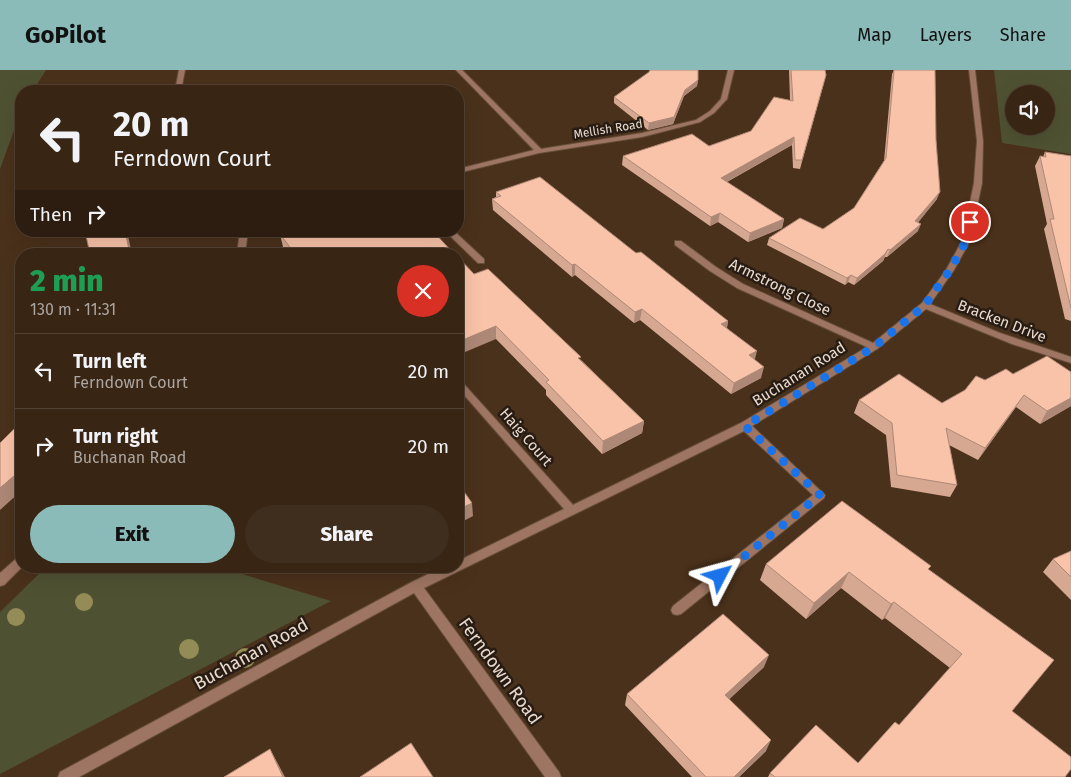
<!DOCTYPE html>
<meta charset="utf-8">
<style>
:root{--surface:#382514;--page:#3f2d1d;--text:#f1f3f6;--muted:#aba5a0;--line:#524234;--accent:#8bbbb9}
body{margin:0;font-family:"Fira Sans",sans-serif;background:var(--page);color:var(--text);height:100vh;display:flex;flex-direction:column;font-size:19px;white-space:nowrap}
*{box-sizing:border-box;margin:0}
p{font-size:16px;color:var(--muted)}
.icon{flex:none;width:28px;height:28px;fill:none;stroke:currentColor;stroke-width:2;stroke-linecap:round;stroke-linejoin:round}
.map{position:relative;flex:1;overflow:hidden}
.panel{position:absolute;left:15px;top:178px;width:449px;height:325px;display:flex;flex-direction:column;background:var(--surface);border-radius:20px;box-shadow:0 5px 20px #0002,0 0 0 1px var(--line)}
.panel>*{flex:none}
.banner{position:absolute;left:15px;top:15px;width:449px;height:152px;border-radius:20px;box-shadow:0 5px 20px #0002,0 0 0 1px var(--line);background:#382514;color:var(--text);overflow:hidden}
.fabs{position:absolute;left:1005px;top:15px;display:grid;gap:10px}
.fabs a{display:grid;place-items:center;width:50px;height:50px;border-radius:50%;background:var(--surface);box-shadow:0 5px 20px #0002,0 0 0 1px var(--line);font-size:25px}
.pin{position:absolute;display:grid;place-items:center;width:42px;height:42px;color:#fff;margin:-21px;border:2px solid #fff;border-radius:50%;box-shadow:0 1px 5px #0007}
.me{position:absolute;width:55px;margin:-28px;rotate:51deg;stroke-linejoin:round;filter:drop-shadow(0 0 4px #0008)}
.turn{display:flex;align-items:center;gap:18px;height:105px;padding:0 15px;font-size:22px}
.turn .icon{width:65px;height:65px;stroke-width:2.5}
.turn b{display:block;font-size:35px;line-height:42px}
.then{display:flex;align-items:center;height:48px;padding:0 15px;background:#0003;gap:10px;font-size:19px}
.round{display:grid;place-items:center;flex:none;width:52px;height:52px;border-radius:26px;background:var(--page)}
.overview{display:flex;align-items:center;justify-content:space-between;height:85px;padding:0 15px}
h1{font-size:30px;font-weight:800;line-height:38px;color:#1e9e55}
.action{display:flex;gap:10px;margin-top:auto;padding:10px 15px}
.action a{flex:1;height:58px;border-radius:30px;background:var(--accent);color:#111;font-size:20px;font-weight:800;line-height:58px;text-align:center}
.action a+a{background:var(--page);color:var(--text)}
ul{padding:0;list-style:none}
li{display:flex;align-items:center;gap:15px;height:75px;padding:0 15px;border-top:1px solid var(--line)}
li div{flex:1}
li b{display:block;font-size:19px}
li em{font-style:normal}
header{display:flex;align-items:center;gap:30px;box-sizing:border-box;height:70px;padding:0 25px;background:var(--accent);color:#111}
header strong{font-size:24px}
nav{display:flex;gap:28px;margin-inline-start:auto;font-size:18px}
.map>svg:first-child{display:block}
.green{fill:#4f5232;fill-rule:evenodd}
.lines{fill:none;stroke-linecap:round;stroke-linejoin:round}
.minor-casing{stroke:#674f3b;stroke-width:2}
.minor{fill:#9e7562;fill-rule:evenodd}
.tree{fill:#938c56}
.wall{fill:#d6a891}
.shaded-wall{fill:#ae8876}
.building{fill:#f9c3a9;stroke:#ae8876}
.route{stroke:#1a73e8;stroke-width:9;stroke-dasharray:0 16.2}
.labels{text-anchor:middle;stroke-width:5;stroke-linejoin:round;paint-order:stroke}
.far-street-label{font-size:12px;fill:#eadacd;stroke:#271c13}
.street-label{font-size:15px;fill:#eadacd;stroke:#271c13}
.near-street-label{font-size:18px;fill:#eadacd;stroke:#271c13}
</style>
<header>
<strong>GoPilot</strong>
<nav><a>Map</a><a>Layers</a><a>Share</a></nav>
</header>
<div class="map">
<svg width="1071" height="707" viewBox="0 0 1071 707">
<rect width="100%" height="100%" fill="#4a311b"/>
<path class="green" d="M 0,0 L 46,0 L 33,21 L 21,21 L 21,41 L 0,99 Z
M 994,0 L 1071,0 L 1071,84 L 1002,73 ZM 1014,24 L 1046,24 L 1046,56 L 1014,56 Z
M 47,496 L 227,496 L 232,501 L 331,531 L 0,704 L 0,542 Z"/>
<g class="lines">
<g class="minor-casing">
<path id="minor" d="M 179,0 L 185,0 L 181,21 L 175,21 Z
M 456,0 L 462,0 L 541,79 L 642,63 L 696,50 L 710,41 L 721,29 L 728,0 L 734,0 L 727,29 L 714,43 L 700,52 L 642,67 L 539,83 L 458,103 L 458,99 L 534,80 Z
M 969,0 L 975,0 L 983,71 L 982,113 L 970,171 L 954,200 L 930,234 L 1000,263 L 1071,287 L 1071,293 L 1012,274 L 926,239 L 877,279 L 752,356 L 825,425 L 824,428 L 681,544 L 677,545 L 673,544 L 671,540 L 673,536 L 813,425 L 744,361 L 424,518 L 559,702 L 561,707 L 545,707 L 414,523 L 79,707 L 58,707 L 60,702 L 412,512 L 445,496 L 458,496 L 458,491 L 564,439 L 458,318 L 458,311 L 462,312 L 573,435 L 741,353 L 867,277 L 737,218 L 710,201 L 675,175 L 675,171 L 681,171 L 716,197 L 743,214 L 873,273 L 922,233 L 946,200 L 962,171 L 974,113 L 977,71 Z
M 240,161 L 248,161 L 245,184 L 237,184 Z
M 445,161 L 454,161 L 484,189 L 484,193 L 478,193 Z
M 21,486 L 21,496 L 23,496 L 4,515 L 0,516 L 0,503 L 17,488 Z"/>
</g>
<use href="#minor" class="minor"/>
</g>
<g class="tree">
<circle cx="84" cy="532" r="9"/>
<circle cx="16" cy="547" r="9"/>
<circle cx="189" cy="579" r="10"/>
<circle cx="245" cy="588" r="10"/>
</g>
<path class="wall" d="M 789,0 L 825,0 L 826,5 L 800,99 L 793,98 L 792,75 L 727,112 L 784,149 L 782,158 L 748,172 L 718,152 L 710,156 L 622,95 L 623,86 L 709,76 L 751,61 L 790,30 Z
M 894,0 L 936,70 L 937,129 L 918,152 L 918,161 L 887,187 L 885,187 L 883,191 L 854,215 L 848,212 L 845,215 L 767,175 L 769,168 L 823,159 L 854,138 L 884,91 L 892,4 Z
M 698,10 L 697,16 L 684,26 L 673,54 L 648,60 L 614,33 L 614,27 Z
M 1045,82 L 1071,86 L 1071,251 L 1065,249 L 1044,159 L 1047,154 L 1035,96 L 1040,86 L 1043,87 Z
M 496,122 L 636,183 L 728,251 L 727,258 L 754,290 L 761,308 L 731,324 L 640,250 L 634,253 L 575,205 L 572,207 L 493,140 L 492,129 L 496,127 Z
M 280,164 L 454,184 L 289,184 L 283,177 Z
M 474,204 L 581,290 L 644,351 L 642,363 L 602,384 L 546,325 L 546,320 L 496,269 Z
M 1013,304 L 1071,336 L 1040,354 L 1016,337 L 978,390 L 949,375 L 957,415 L 950,427 L 891,417 L 886,365 L 854,343 L 859,330 L 942,333 L 985,310 Z
M 1071,481 L 1071,530 L 1043,502 L 1053,489 Z
M 766,494 L 929,500 L 1012,641 L 1065,707 L 768,707 L 770,703 L 858,693 L 899,655 L 950,598 L 885,548 L 882,550 L 841,518 L 806,549 L 760,510 Z
M 764,597 L 729,629 L 766,681 L 739,707 L 692,707 L 625,635 L 627,624 Z"/>
<path class="shaded-wall" d="M 698,10 L 697,16 L 684,26 L 673,54 L 648,60 L 649,53 L 685,20 Z
M 794,67 L 792,75 L 719,116 L 721,108 Z
M 940,122 L 937,129 L 913,159 L 915,151 Z
M 720,143 L 718,152 L 710,156 L 711,147 Z
M 784,149 L 782,158 L 748,172 L 750,163 Z
M 921,154 L 918,161 L 887,187 L 890,180 Z
M 125,161 L 127,161 L 132,184 L 130,184 Z
M 888,179 L 883,191 L 854,215 L 857,208 Z
M 575,194 L 575,205 L 572,207 L 572,195 Z
M 851,205 L 848,212 L 845,215 L 847,208 Z
M 642,239 L 640,250 L 634,253 L 635,242 Z
M 728,251 L 726,262 L 721,254 Z
M 496,256 L 496,269 L 458,285 L 458,272 Z
M 757,281 L 754,293 L 749,285 Z
M 764,297 L 761,308 L 731,324 L 734,313 Z
M 1024,325 L 1016,337 L 978,390 L 985,378 Z
M 1071,328 L 1071,336 L 1040,354 L 1047,341 Z
M 644,351 L 642,363 L 602,384 L 603,371 Z
M 21,400 L 21,421 L 0,440 L 0,418 Z
M 472,433 L 473,446 L 458,454 L 458,440 Z
M 849,502 L 841,518 L 806,549 L 814,533 Z
M 894,532 L 885,548 L 882,550 L 891,534 Z
M 769,585 L 764,597 L 721,637 L 725,625 Z
M 771,670 L 766,681 L 739,707 L 734,707 Z
M 270,679 L 276,690 L 285,707 L 283,707 Z"/>
<path class="building" d="M 650,0 L 698,0 L 698,10 L 685,20 L 674,47 L 649,53 L 614,27 L 649,2 Z
M 791,0 L 825,0 L 826,5 L 802,90 L 795,90 L 794,67 L 721,108 L 784,149 L 750,163 L 720,143 L 711,147 L 623,86 L 692,64 L 709,76 L 751,61 L 774,27 L 793,31 Z
M 894,0 L 935,0 L 936,70 L 940,122 L 915,151 L 921,154 L 890,180 L 888,179 L 885,184 L 857,208 L 851,205 L 847,208 L 769,168 L 800,148 L 823,159 L 854,138 L 886,88 Z
M 1045,82 L 1071,86 L 1071,238 L 1050,149 L 1054,149 L 1040,86 L 1046,87 Z
M 540,107 L 636,183 L 641,182 L 728,251 L 721,254 L 757,281 L 749,285 L 764,297 L 734,313 L 642,239 L 635,242 L 575,194 L 572,195 L 492,129 L 501,126 L 496,122 Z
M 85,161 L 125,161 L 130,184 L 90,184 Z
M 290,161 L 433,161 L 454,184 L 295,184 L 280,164 Z
M 458,187 L 474,204 L 488,199 L 581,287 L 578,288 L 644,351 L 603,371 L 546,312 L 549,310 L 496,256 L 458,272 Z
M 1047,286 L 1071,302 L 1071,328 L 1047,341 L 1024,325 L 985,378 L 946,358 L 957,415 L 897,405 L 892,353 L 859,330 L 899,304 L 942,333 L 965,320 L 976,306 L 985,310 L 1006,299 L 1013,304 Z
M 21,352 L 21,400 L 0,418 L 0,373 Z
M 458,413 L 472,433 L 458,440 Z
M 842,431 L 931,496 L 928,499 L 1054,590 L 1012,641 L 1071,687 L 1071,699 L 1065,707 L 775,707 L 770,703 L 816,655 L 858,693 L 895,652 L 899,655 L 962,584 L 894,532 L 891,534 L 849,502 L 814,533 L 766,494 Z
M 1071,481 L 1071,507 L 1053,489 Z
M 723,544 L 769,585 L 725,625 L 771,670 L 734,707 L 706,707 L 627,624 Z
M 411,673 L 433,707 L 360,707 Z
M 270,679 L 283,707 L 224,707 Z"/>
<g class="lines">
<path class="route" d="M 720,506 L 820,425 L 745,356 L 874,277 L 925,235 L 950,200 L 966,171 L 970,152"/>
</g>
<g class="labels">
<g class="far-street-label">
<text transform="translate(608 59) rotate(-9)" y="4">Mellish Road</text>
</g>
<g class="street-label">
<text transform="translate(780 217) rotate(26)" y="5">Armstrong Close</text>
<text transform="translate(1002 251) rotate(21)" y="5">Bracken Drive</text>
<text transform="translate(799 304) rotate(-32)" y="5">Buchanan Road</text>
<text transform="translate(526 367) rotate(49)" y="5">Haig Court</text>
</g>
<g class="near-street-label">
<text transform="translate(251 584) rotate(-29)" y="6">Buchanan Road</text>
<text transform="translate(500 601) rotate(54)" y="6">Ferndown Road</text>
</g>
</g>
</svg>
<div class="fabs">
<a><svg class="icon" aria-label="sound" viewBox="0 0 24 24"><path d="M4 9h4l5-4v14l-5-4H4zM17 9q2 3 0 6"/></svg></a>
</div>
<div class="pin" style="left:970px;top:152px;background:#d93025"><svg class="icon" aria-label="arrive" viewBox="0 0 24 24"><path d="M6 21V4h12l-3 4 3 4H6"/></svg></div>
<svg class="me" style="left:720px;top:506px" viewBox="-20 -20 40 40"><path d="M0-17L14 15 0 8-14 15z" fill="#1a73e8" stroke="#fff" stroke-width="4"/></svg>
<div class="banner">
<div class="turn"><svg class="icon" aria-label="left" viewBox="0 0 24 24"><path d="M17 20v-9H6M10 6l-5 5 5 5"/></svg><div><b>20 m</b>Ferndown Court</div></div>
<div class="then">Then<svg class="icon" aria-label="right" viewBox="0 0 24 24"><path d="M7 20v-9h11M14 6l5 5-5 5"/></svg></div>
</div>
<section class="panel">
<div class="overview"><div><h1>2 min</h1><p>130 m · 11:31</p></div><a class="round" style="background:#d93025;color:#fff"><svg class="icon" aria-label="close" viewBox="0 0 24 24"><path d="M6 6l12 12M18 6L6 18"/></svg></a></div>
<ul>
<li><svg class="icon" aria-label="left" viewBox="0 0 24 24"><path d="M17 20v-9H6M10 6l-5 5 5 5"/></svg><div><b>Turn left</b><p>Ferndown Court</p></div><em>20 m</em></li>
<li><svg class="icon" aria-label="right" viewBox="0 0 24 24"><path d="M7 20v-9h11M14 6l5 5-5 5"/></svg><div><b>Turn right</b><p>Buchanan Road</p></div><em>20 m</em></li>
</ul>
<div class="action"><a>Exit</a><a>Share</a></div>
</section>
</div>
